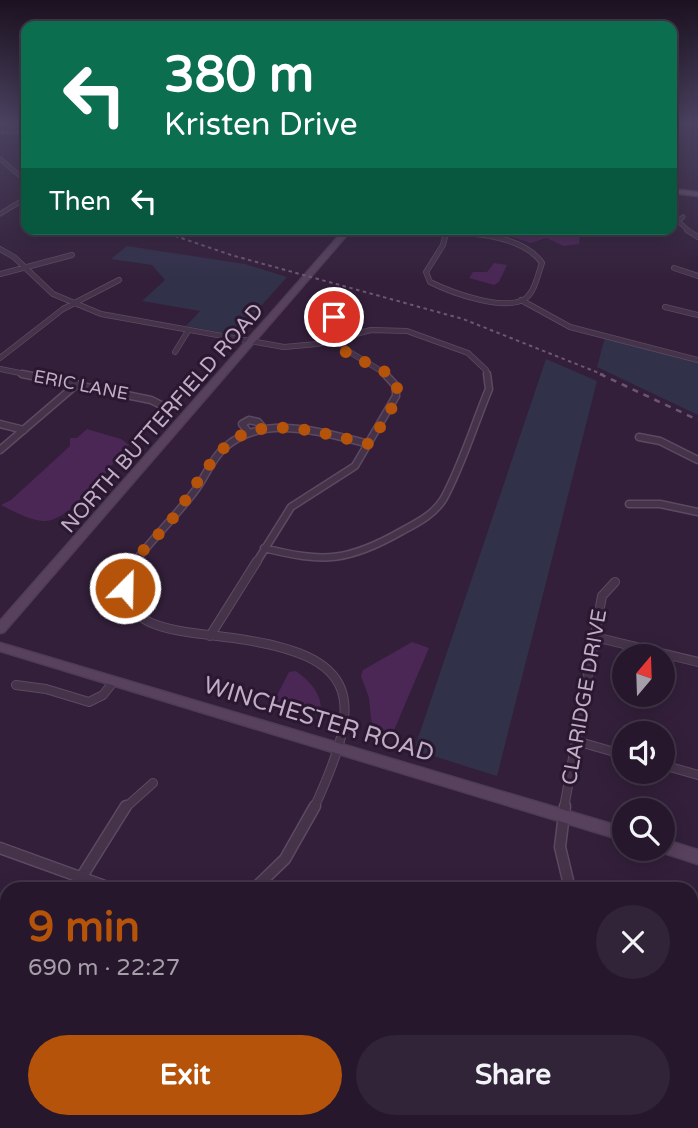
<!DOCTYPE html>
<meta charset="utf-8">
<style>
:root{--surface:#26172c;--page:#322438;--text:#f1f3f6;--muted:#a49fa9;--line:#423648;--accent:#b45309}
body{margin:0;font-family:"Varela Round",sans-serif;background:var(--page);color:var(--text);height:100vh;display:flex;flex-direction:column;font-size:26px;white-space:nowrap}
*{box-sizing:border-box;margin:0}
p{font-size:23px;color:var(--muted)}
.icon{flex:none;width:38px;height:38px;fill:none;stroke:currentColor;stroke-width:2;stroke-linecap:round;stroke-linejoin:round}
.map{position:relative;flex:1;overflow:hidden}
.details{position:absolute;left:0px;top:882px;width:698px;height:247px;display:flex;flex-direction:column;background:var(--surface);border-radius:21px 21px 0 0;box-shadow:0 4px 18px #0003,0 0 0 2px var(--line)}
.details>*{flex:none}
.top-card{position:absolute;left:21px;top:21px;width:656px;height:214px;border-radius:14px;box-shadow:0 4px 18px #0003,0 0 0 2px var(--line);background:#0b6e4f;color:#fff;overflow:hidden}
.needle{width:46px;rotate:19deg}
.controls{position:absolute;left:612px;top:644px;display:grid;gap:14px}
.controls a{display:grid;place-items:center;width:63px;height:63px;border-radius:50%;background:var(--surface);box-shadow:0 4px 18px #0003,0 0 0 2px var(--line);font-size:35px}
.pin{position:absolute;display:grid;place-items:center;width:60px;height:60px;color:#fff;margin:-30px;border:4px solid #fff;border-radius:50%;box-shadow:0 2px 7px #0007}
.me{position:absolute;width:77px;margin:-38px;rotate:23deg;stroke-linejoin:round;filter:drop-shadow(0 0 5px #0008)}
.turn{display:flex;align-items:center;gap:24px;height:147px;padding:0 28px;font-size:32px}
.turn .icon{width:91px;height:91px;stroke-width:2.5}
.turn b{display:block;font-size:49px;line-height:60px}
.then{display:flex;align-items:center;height:66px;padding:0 28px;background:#0003;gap:14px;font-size:26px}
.round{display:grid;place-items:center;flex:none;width:74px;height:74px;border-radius:37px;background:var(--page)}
.overview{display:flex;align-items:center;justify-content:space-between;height:119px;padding:0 28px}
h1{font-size:42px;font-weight:700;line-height:52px;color:var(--accent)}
.button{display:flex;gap:14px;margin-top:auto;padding:14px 28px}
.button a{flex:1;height:80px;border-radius:42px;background:var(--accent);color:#fff;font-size:28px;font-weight:700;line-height:80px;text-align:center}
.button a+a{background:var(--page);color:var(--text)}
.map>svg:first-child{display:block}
.green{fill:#32314a}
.water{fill:#4a2755}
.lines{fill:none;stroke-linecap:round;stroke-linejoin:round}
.street-far4-casing{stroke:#5d4a62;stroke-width:5}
.street-far3-casing{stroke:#5d4a62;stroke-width:6}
.street-far2-casing{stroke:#5d4a62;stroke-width:9}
.street-far1-casing{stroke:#5d4a62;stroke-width:10}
.street-casing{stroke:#5d4a62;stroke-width:13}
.secondary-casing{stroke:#4e3c54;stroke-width:3}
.primary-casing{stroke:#4e3c54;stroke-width:3}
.street-far4{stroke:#45334a;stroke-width:3.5}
.street-far3{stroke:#45334a;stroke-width:4.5}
.street-far2{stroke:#45334a;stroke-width:6}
.street-far1{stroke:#45334a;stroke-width:8}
.street{stroke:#45334a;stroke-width:10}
.secondary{fill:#58415d;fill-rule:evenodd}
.primary{fill:#64516a;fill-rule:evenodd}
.rail-far1{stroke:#6d5674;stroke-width:2;stroke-dasharray:3.5 3.5;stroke-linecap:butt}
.rail{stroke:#6d5674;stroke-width:2.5;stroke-dasharray:6 6;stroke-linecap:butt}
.wall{fill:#563e5e}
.shaded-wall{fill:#432d4b}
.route{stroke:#b45309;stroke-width:12;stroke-dasharray:0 21.6}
.labels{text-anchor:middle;stroke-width:6;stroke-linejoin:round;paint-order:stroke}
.far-street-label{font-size:18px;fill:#c2adc7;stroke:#29182f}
.street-label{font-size:21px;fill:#c2adc7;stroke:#29182f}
.near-street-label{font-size:24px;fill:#c2adc7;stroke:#29182f}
</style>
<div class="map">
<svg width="698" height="1128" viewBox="0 0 698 1128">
<rect width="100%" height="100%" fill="#331f3a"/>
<path class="green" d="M 127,246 L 245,264 L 287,277 L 235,335 L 186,326 L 200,311 L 142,301 L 165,280 L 152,265 L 111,259 Z
M 605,337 L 698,361 L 698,415 L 597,367 Z
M 546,359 L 597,381 L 497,776 L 414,750 Z"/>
<path class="water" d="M 510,229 L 567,229 L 580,233 L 579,244 L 564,246 L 546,238 L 531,243 L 505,235 Z
M 494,263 L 507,265 L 499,282 L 494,285 L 469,278 L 473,272 L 487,272 Z
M 87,429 L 121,439 L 129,445 C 111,465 73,519 46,521 C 33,522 13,511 1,505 L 11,500 L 70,446 L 70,438 L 77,438 Z
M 412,642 L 429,648 L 392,735 L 372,728 L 369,698 L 361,676 L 363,670 Z
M 296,671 C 311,682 323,695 321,715 L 274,701 L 289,672 Z"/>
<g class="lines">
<g class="street-far4-casing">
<path id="street-far4" d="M 0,159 L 26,181
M 0,214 L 26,198
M 683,217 L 678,221 L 690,232
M 385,229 L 442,232"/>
</g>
<g class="street-far3-casing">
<path id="street-far3" d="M 404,230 C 443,232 518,228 542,263 C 538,274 535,291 526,298 C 506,313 450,292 430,282 L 426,272 L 443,245 L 446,233
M 687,230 L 698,237
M 0,249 L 14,257 L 53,294 L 101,314 L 284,347 L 317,344 L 371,330 L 407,331 L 468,353 L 486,370 L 487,375
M 674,268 L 698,276
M 0,274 L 72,255
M 521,300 L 570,327 L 698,360
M 665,307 L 698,315
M 336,312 L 331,332 L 348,351 L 388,375
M 175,352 L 188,331
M 0,358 L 63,309 L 119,280
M 0,369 L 30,375"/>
</g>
<g class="street-far2-casing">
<path id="street-far2" d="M 22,374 L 151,400 L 161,405
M 0,424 L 24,430
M 249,433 L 242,424 L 249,420 L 258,422 L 264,429
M 639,437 L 660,441 L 698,460
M 0,450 L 77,384
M 629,504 L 660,504 L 698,512
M 264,548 C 323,563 348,562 402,531 C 417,523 435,514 444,498 C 462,465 474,425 489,389 L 487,374
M 134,563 C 154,537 178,514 197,488 C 206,475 212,459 224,448 C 264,412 323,433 369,444
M 256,563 L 291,507 L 355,466 L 396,396 L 396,386 L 385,374"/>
</g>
<g class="street-far1-casing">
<path id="street-far1" d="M 136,561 C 122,582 126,609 149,622 C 174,633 205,634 233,638 C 363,656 364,699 314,808
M 128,592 L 111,596 L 103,602 L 103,608 L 108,611 L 131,605
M 210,636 L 257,561
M 595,637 L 698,662
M 16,685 L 46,689 L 89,702 L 103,695 L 114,681
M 576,741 L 625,755
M 663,765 L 698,775
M 125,808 L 153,783
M 564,808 L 602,596 L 615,582"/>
</g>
<g class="street-casing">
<path id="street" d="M 565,806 L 560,847 L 570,889
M 0,848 L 113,889
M 74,889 L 126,806
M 254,889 L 285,859 L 315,806
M 0,992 L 7,983"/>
</g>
<g class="secondary-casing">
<path id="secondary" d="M 0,131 L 26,132 L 26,134 L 0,133 Z
M 345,229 L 352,229 L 4,632 L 0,633 L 0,621 Z
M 0,643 L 625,828 L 625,841 L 0,651 Z
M 663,839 L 698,850 L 698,864 L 658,851 L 657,849 L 663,849 Z"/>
</g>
<g class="primary-casing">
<path id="primary" d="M 672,189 L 698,192 L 698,196 L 672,193 Z"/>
</g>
<use href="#street-far4" class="street-far4"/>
<use href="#street-far3" class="street-far3"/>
<use href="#street-far2" class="street-far2"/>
<use href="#street-far1" class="street-far1"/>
<use href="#street" class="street"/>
<use href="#secondary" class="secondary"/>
<use href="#primary" class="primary"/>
<path class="rail-far1" d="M 6,122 L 26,139
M 155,229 L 231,255 L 463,319 L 604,375"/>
<path class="rail" d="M 600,374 L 698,420"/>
</g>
<path class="wall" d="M 248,229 L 313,229 L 306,237 Z"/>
<path class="shaded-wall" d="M 305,229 L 313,229 L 306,237 Z"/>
<linearGradient id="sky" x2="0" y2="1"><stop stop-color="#1c1120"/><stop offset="0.44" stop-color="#4a4260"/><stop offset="1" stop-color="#4a4260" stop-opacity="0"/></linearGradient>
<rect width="698" height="280" fill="url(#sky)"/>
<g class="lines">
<path class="route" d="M 125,588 C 126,561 154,541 170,522 C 188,499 204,468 224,448 C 260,410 326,435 369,444 C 377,430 396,408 397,391 C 399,358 317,365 334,317"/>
</g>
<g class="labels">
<g class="far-street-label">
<text transform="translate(81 385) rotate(11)" y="6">ERIC LANE</text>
</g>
<g class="street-label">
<text transform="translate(162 418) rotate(-49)" y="7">NORTH BUTTERFIELD ROAD</text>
<text transform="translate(584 697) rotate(-80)" y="7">CLARIDGE DRIVE</text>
</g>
<g class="near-street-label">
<text transform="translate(319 719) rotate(17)" y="8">WINCHESTER ROAD</text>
</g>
</g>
</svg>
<div class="controls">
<a><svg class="needle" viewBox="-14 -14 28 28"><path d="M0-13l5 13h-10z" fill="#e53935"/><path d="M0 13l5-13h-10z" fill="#a49fa9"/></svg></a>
<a><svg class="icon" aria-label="sound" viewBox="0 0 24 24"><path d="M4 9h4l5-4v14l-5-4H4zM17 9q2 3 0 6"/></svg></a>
<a><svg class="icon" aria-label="search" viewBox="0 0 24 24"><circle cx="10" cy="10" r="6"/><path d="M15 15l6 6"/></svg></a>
</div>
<div class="pin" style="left:334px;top:317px;background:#d93025"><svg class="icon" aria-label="arrive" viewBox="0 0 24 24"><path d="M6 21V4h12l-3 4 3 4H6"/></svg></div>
<svg class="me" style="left:125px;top:588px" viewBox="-20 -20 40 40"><circle r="17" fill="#b45309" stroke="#fff" stroke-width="3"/><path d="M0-11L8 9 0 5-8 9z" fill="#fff"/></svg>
<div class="top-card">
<div class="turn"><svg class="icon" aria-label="left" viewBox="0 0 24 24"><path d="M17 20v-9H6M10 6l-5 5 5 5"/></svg><div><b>380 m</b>Kristen Drive</div></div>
<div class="then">Then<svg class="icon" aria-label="left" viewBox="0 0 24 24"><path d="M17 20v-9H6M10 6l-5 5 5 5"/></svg></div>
</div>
<section class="details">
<div class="overview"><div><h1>9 min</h1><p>690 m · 22:27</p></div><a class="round"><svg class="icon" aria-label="close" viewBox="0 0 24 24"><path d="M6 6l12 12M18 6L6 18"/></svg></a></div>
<div class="button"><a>Exit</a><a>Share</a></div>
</section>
</div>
